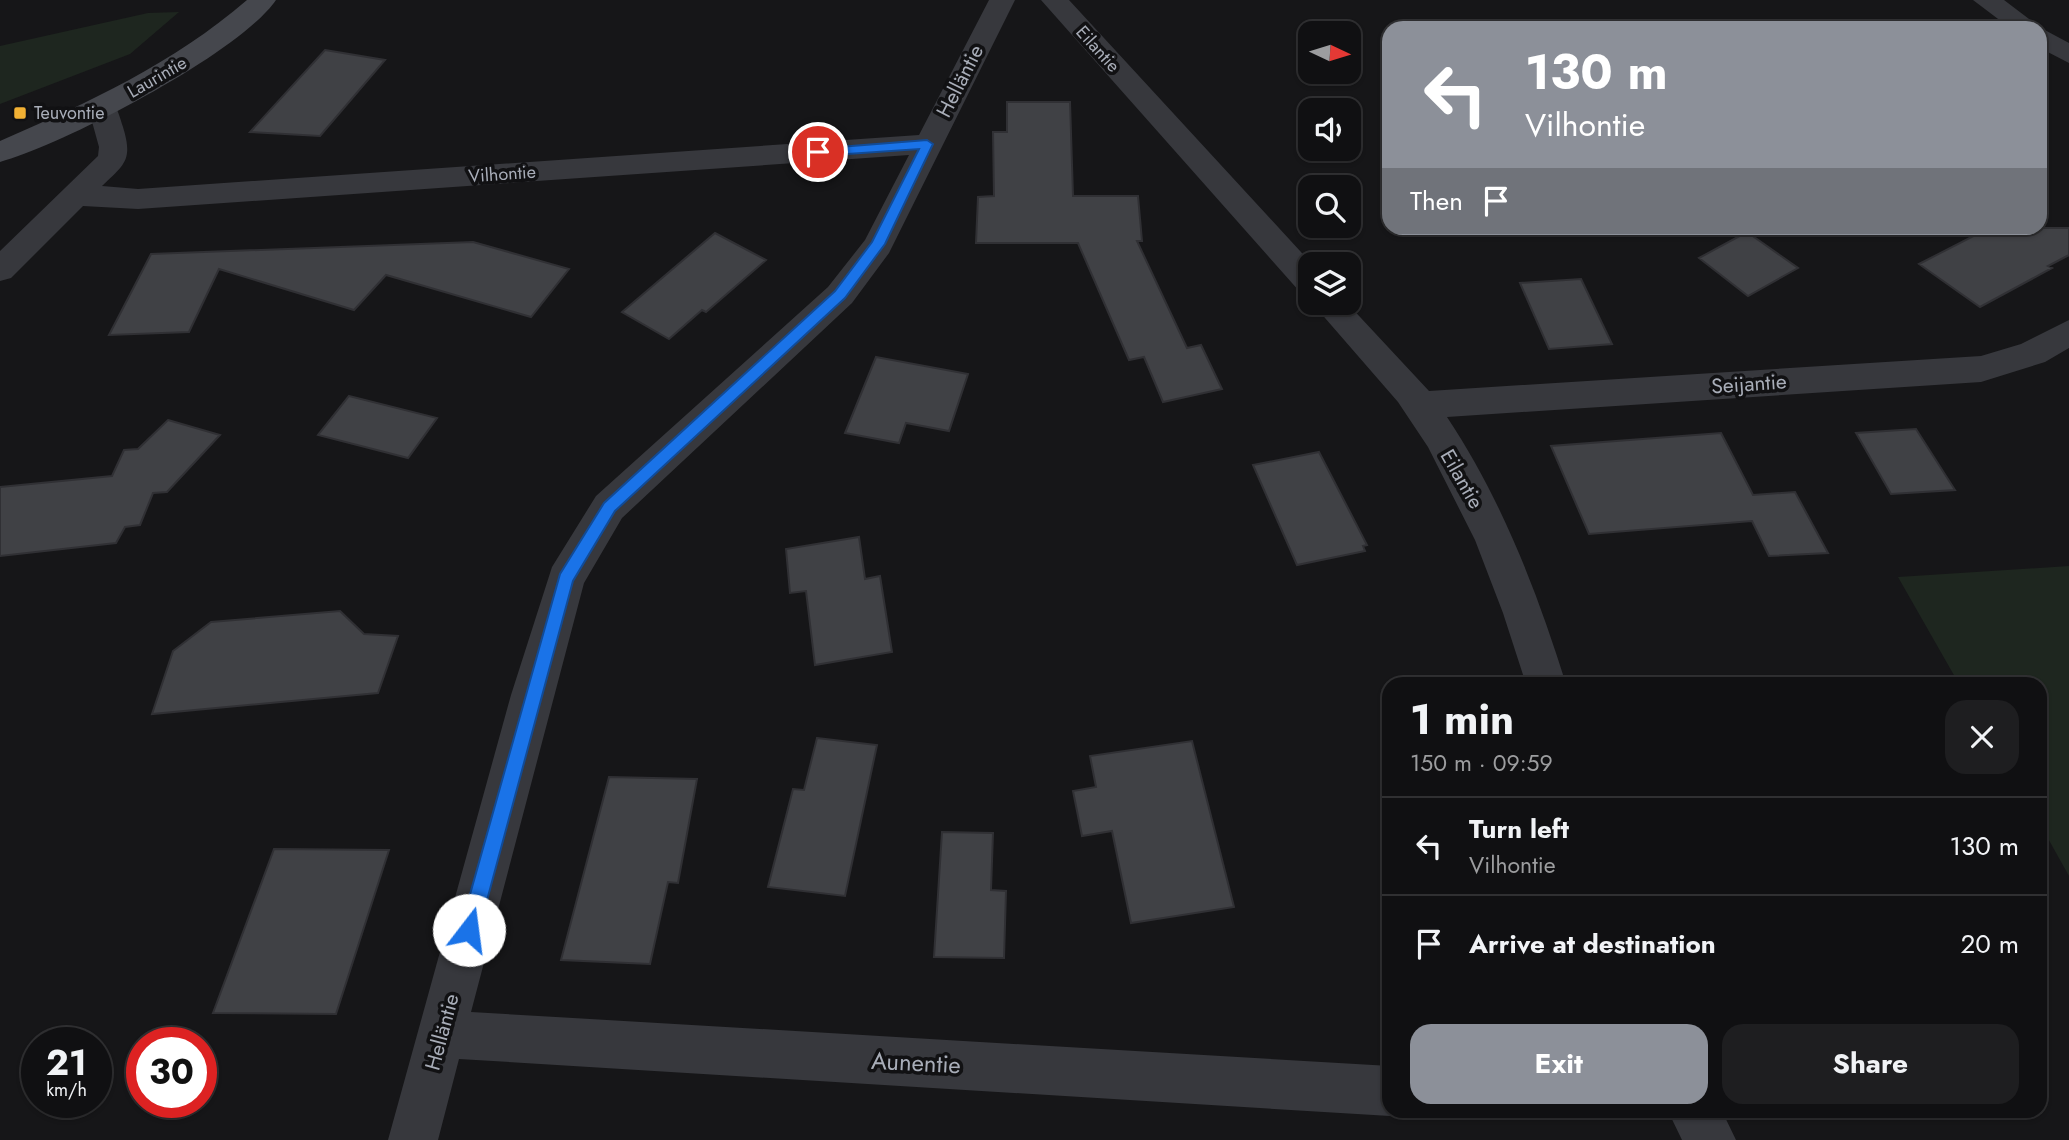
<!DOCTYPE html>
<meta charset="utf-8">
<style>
:root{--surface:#101012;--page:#1e1e20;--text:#f1f3f6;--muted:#9c9d9f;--line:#303032;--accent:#8c9099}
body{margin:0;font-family:Jost,sans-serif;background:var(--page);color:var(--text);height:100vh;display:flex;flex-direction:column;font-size:26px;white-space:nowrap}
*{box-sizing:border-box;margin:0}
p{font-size:23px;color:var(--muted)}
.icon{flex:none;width:38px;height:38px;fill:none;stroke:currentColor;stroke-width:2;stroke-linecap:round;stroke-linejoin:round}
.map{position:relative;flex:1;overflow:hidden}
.details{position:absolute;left:1382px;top:677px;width:665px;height:441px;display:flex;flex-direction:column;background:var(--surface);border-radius:21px;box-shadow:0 2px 5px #0004,0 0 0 2px var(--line)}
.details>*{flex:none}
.guide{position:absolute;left:1382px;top:21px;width:665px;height:214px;border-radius:21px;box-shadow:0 2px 5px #0004,0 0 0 2px var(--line);background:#8c9099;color:#fff;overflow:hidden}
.needle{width:46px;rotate:94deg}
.fabs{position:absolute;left:1298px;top:21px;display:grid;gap:14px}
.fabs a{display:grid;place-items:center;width:63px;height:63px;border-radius:14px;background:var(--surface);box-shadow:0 2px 5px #0004,0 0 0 2px var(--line);font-size:35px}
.speed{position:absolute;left:21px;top:1027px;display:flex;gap:14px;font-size:35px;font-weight:700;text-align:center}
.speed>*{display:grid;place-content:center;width:91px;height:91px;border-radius:50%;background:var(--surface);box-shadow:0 2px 5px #0004,0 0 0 2px var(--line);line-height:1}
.speed small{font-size:18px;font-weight:400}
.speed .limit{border:10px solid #d22;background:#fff;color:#111}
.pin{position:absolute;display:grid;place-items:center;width:60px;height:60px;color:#fff;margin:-30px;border:4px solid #fff;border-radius:50%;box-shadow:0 2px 7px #0007}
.me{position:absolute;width:77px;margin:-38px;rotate:15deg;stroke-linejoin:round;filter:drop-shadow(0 0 5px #0008)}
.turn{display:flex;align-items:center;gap:24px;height:147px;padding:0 28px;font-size:32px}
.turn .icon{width:91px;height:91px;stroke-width:2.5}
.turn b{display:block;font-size:49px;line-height:60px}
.then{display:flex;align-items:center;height:66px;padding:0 28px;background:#0003;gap:14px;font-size:26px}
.round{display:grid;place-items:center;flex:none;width:74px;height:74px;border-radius:21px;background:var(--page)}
.summary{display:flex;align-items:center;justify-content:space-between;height:119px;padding:0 28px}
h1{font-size:42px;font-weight:700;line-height:52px}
.action{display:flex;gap:14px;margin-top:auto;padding:14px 28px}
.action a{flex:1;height:80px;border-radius:21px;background:var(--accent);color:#fff;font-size:28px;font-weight:700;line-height:80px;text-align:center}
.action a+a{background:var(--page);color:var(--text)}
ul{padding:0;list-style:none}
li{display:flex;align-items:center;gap:21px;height:98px;padding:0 28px;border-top:2px solid var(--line)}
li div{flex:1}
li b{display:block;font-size:26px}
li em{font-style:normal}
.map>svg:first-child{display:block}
.green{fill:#1e261f}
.building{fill:#404145;stroke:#303034;stroke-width:2}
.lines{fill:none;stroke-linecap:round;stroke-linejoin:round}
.street{fill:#37383d;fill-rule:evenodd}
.secondary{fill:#45474d;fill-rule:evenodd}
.route{fill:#1a73e8;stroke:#114b97;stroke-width:2}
.poi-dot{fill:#f2b134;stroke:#111113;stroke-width:2.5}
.labels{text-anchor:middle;stroke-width:7;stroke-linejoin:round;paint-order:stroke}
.far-street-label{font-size:18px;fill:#a8adb8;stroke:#111113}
.far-poi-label{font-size:18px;fill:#a8adb8;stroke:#111113;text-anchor:start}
.street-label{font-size:21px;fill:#a8adb8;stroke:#111113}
.near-street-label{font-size:24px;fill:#a8adb8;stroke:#111113}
</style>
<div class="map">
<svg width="2069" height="1140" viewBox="0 0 2069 1140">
<rect width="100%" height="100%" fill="#161618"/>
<path class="green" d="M 179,12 L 130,54 L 0,104 L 0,46 L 148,13 Z
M 2069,566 L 2069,876 L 2041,826 L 2040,684 L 1959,684 L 1898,577 Z"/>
<path class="building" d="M 325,50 L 385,60 L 320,136 L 250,132 Z
M 1007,102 L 1070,102 L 1073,196 L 1138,196 L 1142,241 L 1137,241 L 1187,348 L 1201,345 L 1222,389 L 1163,402 L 1144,357 L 1129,360 L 1078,243 L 976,243 L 978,197 L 994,196 L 993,132 L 1007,132 Z
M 1989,228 L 2069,228 L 2069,255 L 2048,266 L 2052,268 L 1980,307 L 1919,264 Z
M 1747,232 L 1798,268 L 1748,296 L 1699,258 Z
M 715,233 L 766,260 L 706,312 L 702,310 L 669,339 L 622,312 Z
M 473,242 L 569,269 L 531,317 L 386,275 L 354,310 L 219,269 L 189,332 L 109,335 L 151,254 Z
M 1581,279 L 1612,344 L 1549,349 L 1520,283 Z
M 876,357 L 968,374 L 949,431 L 906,423 L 899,443 L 845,433 Z
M 349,396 L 437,418 L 408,458 L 318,435 Z
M 168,420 L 220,435 L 167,492 L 153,493 L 140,525 L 125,527 L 116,543 L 0,556 L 0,487 L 112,476 L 124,450 L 138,449 Z
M 1916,429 L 1955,490 L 1891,494 L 1856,433 Z
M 1721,433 L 1753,495 L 1795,492 L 1828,553 L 1769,556 L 1752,521 L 1589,534 L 1551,446 Z
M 1319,452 L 1367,545 L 1363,546 L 1365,551 L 1297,565 L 1253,465 Z
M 859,537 L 865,579 L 880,576 L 892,652 L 815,665 L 806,591 L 790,593 L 786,549 Z
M 340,611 L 364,634 L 398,636 L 378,693 L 152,714 L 173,651 L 211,622 Z
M 817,738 L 877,745 L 845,896 L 768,887 L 793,789 L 804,790 Z
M 1192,741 L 1234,907 L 1131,923 L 1112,831 L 1082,836 L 1073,791 L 1096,787 L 1090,756 Z
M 609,777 L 697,779 L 678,883 L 668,882 L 650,964 L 561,960 Z
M 942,832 L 993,833 L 991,890 L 1006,891 L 1004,958 L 934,957 Z
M 274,849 L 389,850 L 336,1014 L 213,1013 Z"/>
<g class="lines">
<path class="street" d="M 989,0 L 1015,0 L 889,253 L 852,303 L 622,518 L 584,583 L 471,1012 L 1390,1066 L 1390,1111 L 1401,1111 L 1390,1116 L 459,1059 L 438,1140 L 388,1140 L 511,695 L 552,567 L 596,496 L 828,287 L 865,240 L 909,155 L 138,209 L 83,206 L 11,278 L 0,281 L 0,251 L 98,156 L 99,147 L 88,107 L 92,101 L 102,98 L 112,101 C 118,109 120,118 123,127 C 133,160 125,164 102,186 L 138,189 L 919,135 Z
M 1041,0 L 1069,0 L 1312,264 L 1311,296 L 1300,292 Z
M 1973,0 L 2004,0 L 2041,28 L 2069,43 L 2069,63 L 2040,48 L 2040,28 L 2010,28 Z
M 1312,303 L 1347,303 L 1429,391 L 1981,356 L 2021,344 L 2069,320 L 2069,348 L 2045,362 L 1981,382 L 1447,417 C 1501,498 1537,591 1566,684 L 1526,684 L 1503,613 L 1475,540 L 1428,447 L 1398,402 Z
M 1668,1111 L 1722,1111 L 1736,1140 L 1682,1140 Z"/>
<path class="secondary" d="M 247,0 L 276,0 C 240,53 63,145 0,162 L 0,141 C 88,103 174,63 247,0 Z"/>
</g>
<path class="route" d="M 927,140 L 933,144 L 885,244 L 845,298 L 615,511 L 573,581 L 479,930 L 476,937 L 469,940 L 463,937 L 460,930 L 560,574 L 604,503 L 835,291 L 872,242 L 919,149 L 818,156 L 814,155 L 814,149 Z"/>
<rect class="poi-dot" x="13" y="106" width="14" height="14" rx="3.5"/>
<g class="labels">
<g class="far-street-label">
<text transform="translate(1098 49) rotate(48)" y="6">Eilantie</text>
<text transform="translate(157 77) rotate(-30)" y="6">Laurintie</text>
<text transform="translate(502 174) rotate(-4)" y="6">Vilhontie</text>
</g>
<g class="far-poi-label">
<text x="34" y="119">Teuvontie</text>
</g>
<g class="street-label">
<text transform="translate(960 81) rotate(-63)" y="7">Helläntie</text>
<text transform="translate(1749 384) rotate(-4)" y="7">Seijantie</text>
<text transform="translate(1462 479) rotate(60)" y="7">Eilantie</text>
<text transform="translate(442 1032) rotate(-75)" y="7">Helläntie</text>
</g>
<g class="near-street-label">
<text transform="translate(916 1063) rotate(3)" y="8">Aunentie</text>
</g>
</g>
</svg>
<div class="fabs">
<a><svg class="needle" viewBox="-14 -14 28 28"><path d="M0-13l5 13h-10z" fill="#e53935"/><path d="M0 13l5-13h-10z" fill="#9c9d9f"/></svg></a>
<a><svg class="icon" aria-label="sound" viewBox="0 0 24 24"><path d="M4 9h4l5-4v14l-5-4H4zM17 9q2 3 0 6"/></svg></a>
<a><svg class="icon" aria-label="search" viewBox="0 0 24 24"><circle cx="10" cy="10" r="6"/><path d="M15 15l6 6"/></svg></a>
<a><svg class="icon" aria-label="layers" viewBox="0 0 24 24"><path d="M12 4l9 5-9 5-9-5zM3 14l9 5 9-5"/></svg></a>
</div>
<div class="speed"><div>21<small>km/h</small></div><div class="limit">30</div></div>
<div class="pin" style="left:818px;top:152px;background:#d93025"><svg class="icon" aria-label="arrive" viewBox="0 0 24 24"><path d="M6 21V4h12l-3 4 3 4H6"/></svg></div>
<svg class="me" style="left:469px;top:930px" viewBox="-20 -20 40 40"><circle r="19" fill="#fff"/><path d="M0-13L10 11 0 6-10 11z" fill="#1a73e8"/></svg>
<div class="guide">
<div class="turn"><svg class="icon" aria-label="left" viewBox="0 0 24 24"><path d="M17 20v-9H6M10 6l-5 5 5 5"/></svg><div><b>130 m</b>Vilhontie</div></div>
<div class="then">Then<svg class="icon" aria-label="arrive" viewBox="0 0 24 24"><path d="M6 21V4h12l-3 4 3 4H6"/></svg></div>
</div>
<section class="details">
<div class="summary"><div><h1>1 min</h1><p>150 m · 09:59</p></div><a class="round"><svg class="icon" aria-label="close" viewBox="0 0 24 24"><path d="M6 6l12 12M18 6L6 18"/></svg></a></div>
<ul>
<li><svg class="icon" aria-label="left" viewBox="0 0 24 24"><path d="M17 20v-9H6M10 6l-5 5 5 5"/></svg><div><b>Turn left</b><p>Vilhontie</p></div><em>130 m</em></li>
<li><svg class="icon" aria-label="arrive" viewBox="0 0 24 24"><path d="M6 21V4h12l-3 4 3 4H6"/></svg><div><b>Arrive at destination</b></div><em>20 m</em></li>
</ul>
<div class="action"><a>Exit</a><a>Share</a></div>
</section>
</div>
